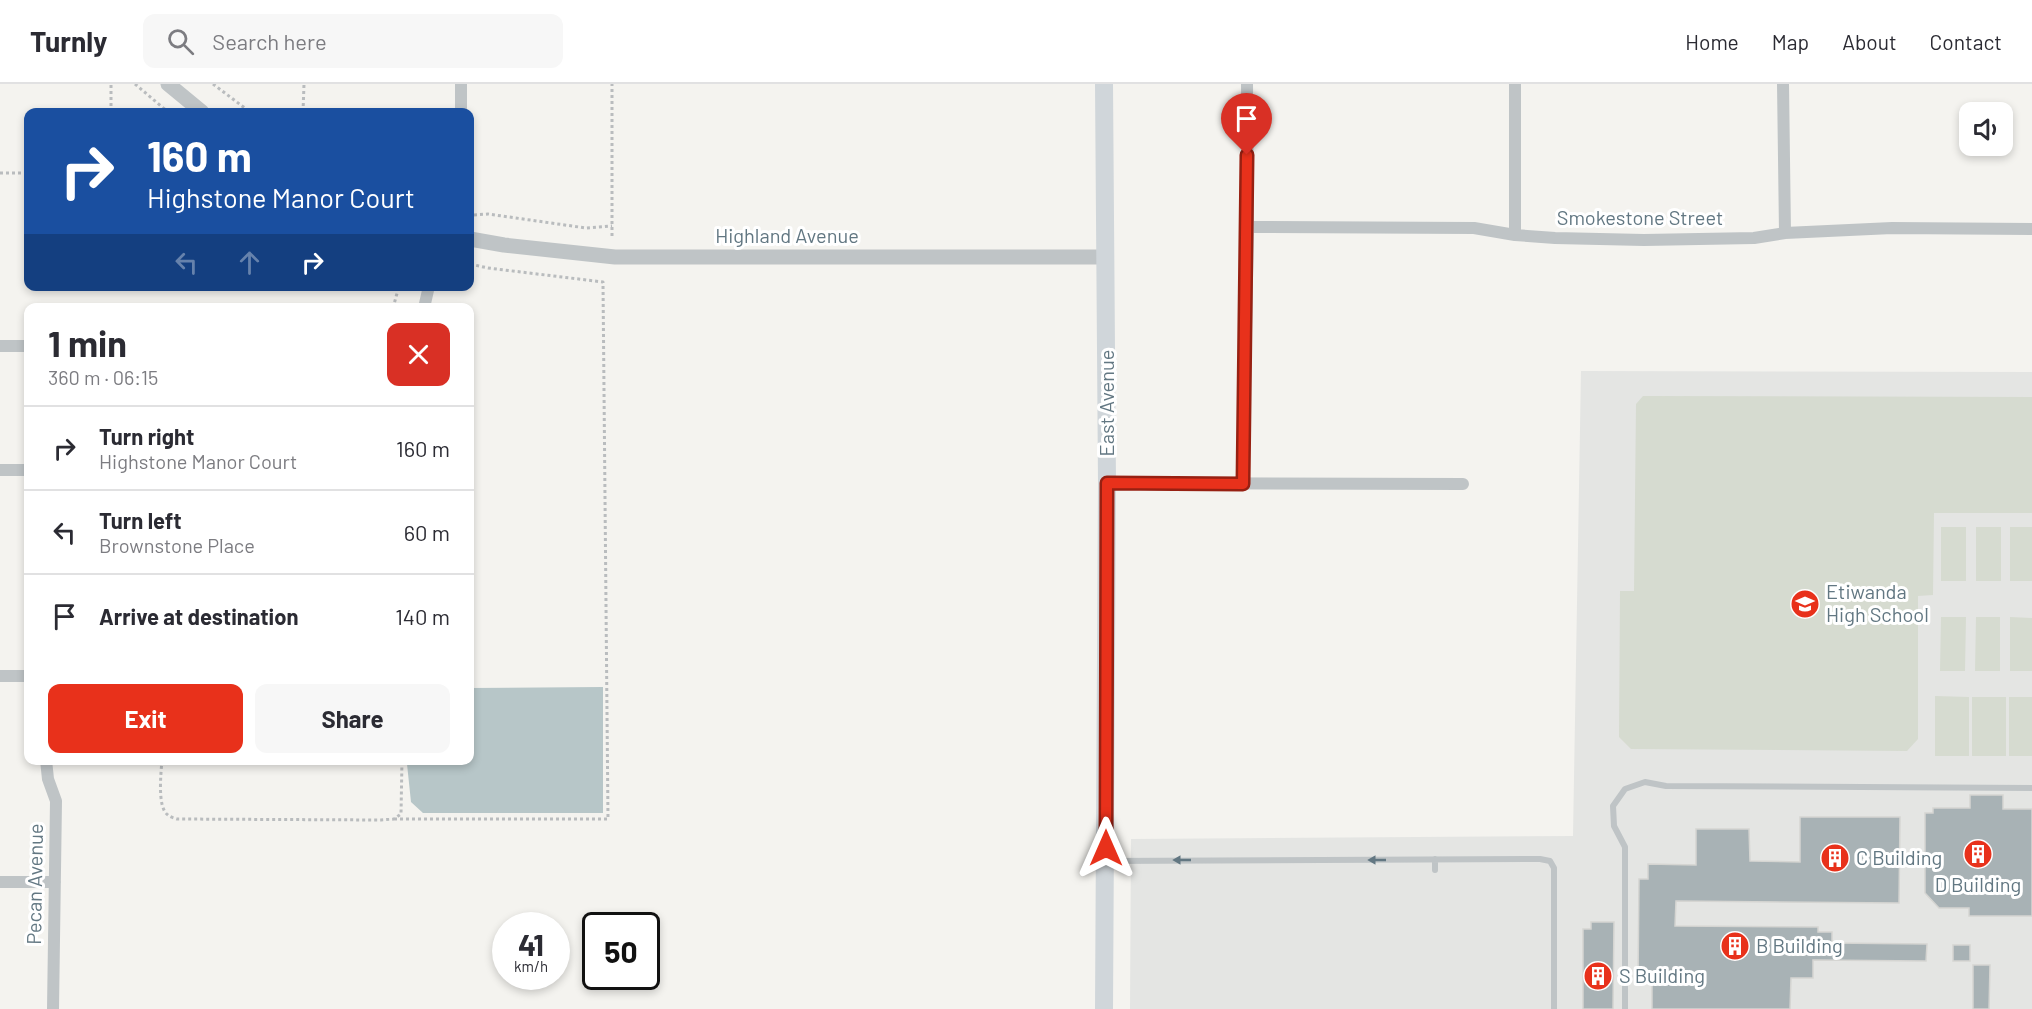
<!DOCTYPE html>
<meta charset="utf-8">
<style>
:root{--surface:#fff;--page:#f7f7f7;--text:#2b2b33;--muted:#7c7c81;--line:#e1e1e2;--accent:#e8311b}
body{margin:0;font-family:Barlow,sans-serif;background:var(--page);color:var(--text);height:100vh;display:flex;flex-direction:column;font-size:22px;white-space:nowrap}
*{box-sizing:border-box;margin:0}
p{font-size:20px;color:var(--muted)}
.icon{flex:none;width:33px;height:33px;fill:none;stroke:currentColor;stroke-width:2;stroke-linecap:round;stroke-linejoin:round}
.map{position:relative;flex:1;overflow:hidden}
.side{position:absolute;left:24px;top:219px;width:450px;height:462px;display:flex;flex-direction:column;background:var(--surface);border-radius:12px;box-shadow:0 3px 9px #0003}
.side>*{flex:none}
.guide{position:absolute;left:24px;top:24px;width:450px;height:183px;border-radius:12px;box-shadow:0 3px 9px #0003;background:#1a4fa0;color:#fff;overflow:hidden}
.fabs{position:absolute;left:1959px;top:18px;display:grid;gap:12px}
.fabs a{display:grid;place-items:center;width:54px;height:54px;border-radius:12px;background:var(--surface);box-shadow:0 3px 9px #0003;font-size:30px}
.speed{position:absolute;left:492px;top:828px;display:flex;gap:12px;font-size:30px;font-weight:700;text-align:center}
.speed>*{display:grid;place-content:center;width:78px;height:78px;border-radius:50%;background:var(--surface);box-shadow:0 3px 9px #0003;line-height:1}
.speed small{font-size:15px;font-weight:400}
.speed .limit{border:3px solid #111;border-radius:9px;background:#fff;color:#111}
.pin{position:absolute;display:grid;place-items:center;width:51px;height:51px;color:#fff;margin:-62px -26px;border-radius:50% 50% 50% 0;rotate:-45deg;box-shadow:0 0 6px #0007}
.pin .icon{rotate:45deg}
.me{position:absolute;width:66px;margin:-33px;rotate:0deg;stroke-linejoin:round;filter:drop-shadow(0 0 4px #0008)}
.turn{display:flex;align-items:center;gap:21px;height:126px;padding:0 24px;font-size:27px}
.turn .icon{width:78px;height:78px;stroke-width:2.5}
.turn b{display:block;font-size:42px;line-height:51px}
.lanes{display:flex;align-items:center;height:57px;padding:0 24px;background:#0003;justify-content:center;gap:30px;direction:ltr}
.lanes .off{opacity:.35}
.round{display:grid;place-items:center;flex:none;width:63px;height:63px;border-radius:12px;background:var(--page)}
.head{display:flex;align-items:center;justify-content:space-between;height:102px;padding:0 24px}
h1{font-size:36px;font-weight:700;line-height:45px}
.button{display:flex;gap:12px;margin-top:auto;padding:12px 24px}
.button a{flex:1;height:69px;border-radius:12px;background:var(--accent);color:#fff;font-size:24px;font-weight:700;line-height:69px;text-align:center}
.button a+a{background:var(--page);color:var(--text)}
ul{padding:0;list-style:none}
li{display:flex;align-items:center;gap:18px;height:84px;padding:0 24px;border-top:2px solid var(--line)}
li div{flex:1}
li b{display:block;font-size:22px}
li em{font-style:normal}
header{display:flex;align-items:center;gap:36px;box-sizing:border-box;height:84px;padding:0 30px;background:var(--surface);border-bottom:2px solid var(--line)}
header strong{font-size:28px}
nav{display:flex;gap:33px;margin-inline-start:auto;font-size:21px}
.search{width:420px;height:54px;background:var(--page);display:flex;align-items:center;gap:15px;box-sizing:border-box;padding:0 21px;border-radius:12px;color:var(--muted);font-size:22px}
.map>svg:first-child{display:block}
.built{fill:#e4e5e3}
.green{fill:#d6dbd0}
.water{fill:#b7c6c8}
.building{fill:#a8b2b5;stroke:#d5d5d2;stroke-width:1.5}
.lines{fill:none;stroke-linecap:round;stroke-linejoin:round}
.path{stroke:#b9bcbe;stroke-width:3;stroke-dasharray:3 3;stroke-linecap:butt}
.service{stroke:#bfc4c6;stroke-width:6}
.minor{stroke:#bfc4c6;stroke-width:12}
.tertiary{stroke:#bfc4c6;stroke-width:15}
.secondary{stroke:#d0d6da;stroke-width:18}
.oneway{fill:#627782}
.route-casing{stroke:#972012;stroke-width:15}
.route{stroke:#e8311b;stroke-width:10}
.labels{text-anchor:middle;stroke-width:6;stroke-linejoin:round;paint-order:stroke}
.street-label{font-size:20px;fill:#627782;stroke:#fff}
.poi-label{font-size:20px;fill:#627782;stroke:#fff;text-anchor:start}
</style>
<header>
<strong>Turnly</strong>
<div class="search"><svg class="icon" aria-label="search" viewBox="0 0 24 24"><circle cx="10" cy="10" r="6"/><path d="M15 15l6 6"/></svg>Search here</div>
<nav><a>Home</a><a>Map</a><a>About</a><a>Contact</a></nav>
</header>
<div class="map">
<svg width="2032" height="925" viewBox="0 0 2032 925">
<rect width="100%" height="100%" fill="#f4f3ef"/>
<path class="built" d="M 1581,287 L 2032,288 L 2032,925 L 1130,925 L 1131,755 L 1573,752 Z"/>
<path class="green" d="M 1643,312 L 2032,313 L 2032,429 L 1934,429 L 1933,511 L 1918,512 L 1918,655 L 1907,667 L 1631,665 L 1619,653 L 1620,507 L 1634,507 L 1636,320 Z
M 1941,443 L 1966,443 L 1966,497 L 1941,497 Z
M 1976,443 L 2001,443 L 2001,497 L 1976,497 Z
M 2010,443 L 2032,443 L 2032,497 L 2010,497 Z
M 1941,533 L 1966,533 L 1965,587 L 1940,587 Z
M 1976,533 L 2000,533 L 2000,587 L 1975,587 Z
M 2010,533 L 2032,534 L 2032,587 L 2010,587 Z
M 1935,612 L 1969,613 L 1969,672 L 1935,672 Z
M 1972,613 L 2006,613 L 2006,672 L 1972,672 Z
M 2009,613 L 2032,613 L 2032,672 L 2009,672 Z"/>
<path class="water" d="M 603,603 L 603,729 L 423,729 L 411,718 L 407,680 L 411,677 L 470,676 L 470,604 Z"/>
<path class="building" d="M 1970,711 L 2003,711 L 2003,725 L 2032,725 L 2032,832 L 1969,832 L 1969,824 L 1939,824 L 1925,809 L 1925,729 L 1933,729 L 1933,724 L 1970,724 Z
M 1800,733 L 1900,733 L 1899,819 L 1676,817 L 1675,842 L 1818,843 L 1818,848 L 1832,848 L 1832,859 L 1927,860 L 1926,877 L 1813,876 L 1813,894 L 1791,894 L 1790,925 L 1652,925 L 1652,896 L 1638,896 L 1639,795 L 1648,795 L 1648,780 L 1696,781 L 1696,745 L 1749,745 L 1750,777 L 1800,778 Z
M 1591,838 L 1614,838 L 1613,925 L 1583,925 L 1583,845 L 1591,845 Z
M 1953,861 L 1970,861 L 1970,877 L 1953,877 Z
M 1973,881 L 1990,881 L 1989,925 L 1973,925 Z"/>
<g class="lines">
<path class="path" d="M 135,0 L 168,28
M 213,0 L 250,28
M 111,28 L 111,0
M 303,28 L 304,0
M 0,89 L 28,89
M 474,131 L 488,130 L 586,144 L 612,142
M 612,152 L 612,0
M 393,224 L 399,202
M 162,676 C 161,689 157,724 168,731 C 170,733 174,734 177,735 L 381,736 L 394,735 L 401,730 L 402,676
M 394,735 L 608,735 L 603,198 L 488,184 L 470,180"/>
<path class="service" d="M 1435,775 L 1435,786
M 1106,777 L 1540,775 L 1550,777 L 1554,784 L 1554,925
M 1625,925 L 1625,763 L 1614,742 L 1613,722 L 1625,705 L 1645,698 L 1666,702 L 2032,704"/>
<path class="minor" d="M 461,0 L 461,28
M 1783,0 L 1785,149
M 1248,143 L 1474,144 L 1515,151 L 1555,154 L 1644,156 L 1754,154 L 1785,149 L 1892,144 L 2032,145
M 1515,151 L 1515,0
M 424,224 L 429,202
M 0,262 L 28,262
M 0,386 L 28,386
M 1107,399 L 1463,400
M 1243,400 L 1248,143 L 1247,0
M 0,592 L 28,592
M 46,676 L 48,695 L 56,717 L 53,925
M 0,798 L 55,798"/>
<path class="tertiary" d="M 168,0 L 202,28
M 470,155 L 504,161 L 615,173 L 1106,173"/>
<path class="secondary" d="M 1104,0 L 1107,399 L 1104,925"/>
</g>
<defs><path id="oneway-solid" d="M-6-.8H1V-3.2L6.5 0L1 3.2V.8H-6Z" transform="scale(1.5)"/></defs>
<g class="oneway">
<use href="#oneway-solid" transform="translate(1182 776) rotate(180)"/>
<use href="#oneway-solid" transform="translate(1377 776) rotate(180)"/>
</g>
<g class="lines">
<g class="route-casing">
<path id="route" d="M 1106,764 L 1107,399 L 1243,400 L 1247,71"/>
</g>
<use href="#route" class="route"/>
</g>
<defs>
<g id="school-disc" transform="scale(1.5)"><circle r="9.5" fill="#e8311b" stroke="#fff"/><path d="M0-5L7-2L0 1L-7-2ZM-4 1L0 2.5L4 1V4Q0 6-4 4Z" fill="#fff"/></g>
<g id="building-disc" transform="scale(1.5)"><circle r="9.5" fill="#e8311b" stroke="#fff"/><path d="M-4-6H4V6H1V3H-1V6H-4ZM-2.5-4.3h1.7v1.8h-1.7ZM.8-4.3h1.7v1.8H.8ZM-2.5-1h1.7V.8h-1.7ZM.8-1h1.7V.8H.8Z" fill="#fff"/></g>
</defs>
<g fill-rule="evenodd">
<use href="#school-disc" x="1805" y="520"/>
<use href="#building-disc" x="1978" y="770"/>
<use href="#building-disc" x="1835" y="774"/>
<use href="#building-disc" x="1735" y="862"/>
<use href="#building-disc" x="1598" y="892"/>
</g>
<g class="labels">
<g class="street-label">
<text x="1640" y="141">Smokestone Street</text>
<text x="787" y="159">Highland Avenue</text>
<text transform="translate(1107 319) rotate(-90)" y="7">East Avenue</text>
<text transform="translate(35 800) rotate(-89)" y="7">Pecan Avenue</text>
</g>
<g class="poi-label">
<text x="1826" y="515">Etiwanda<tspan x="1826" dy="23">High School</tspan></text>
<text x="1856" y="781">C Building</text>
<text x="1978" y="808" text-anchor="middle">D Building</text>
<text x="1756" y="869">B Building</text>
<text x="1619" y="899">S Building</text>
</g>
</g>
</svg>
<div class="fabs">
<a><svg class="icon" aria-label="sound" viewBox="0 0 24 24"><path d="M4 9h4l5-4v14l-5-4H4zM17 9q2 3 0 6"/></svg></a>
</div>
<div class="speed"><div>41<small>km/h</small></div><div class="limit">50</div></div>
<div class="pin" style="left:1247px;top:71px;background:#d93025"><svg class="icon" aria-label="arrive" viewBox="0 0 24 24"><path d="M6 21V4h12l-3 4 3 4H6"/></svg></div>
<svg class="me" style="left:1106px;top:764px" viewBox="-20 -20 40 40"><path d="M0-17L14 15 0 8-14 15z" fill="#e8311b" stroke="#fff" stroke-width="4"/></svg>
<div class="guide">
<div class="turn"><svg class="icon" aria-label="right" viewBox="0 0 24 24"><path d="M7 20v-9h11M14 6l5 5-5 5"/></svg><div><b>160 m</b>Highstone Manor Court</div></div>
<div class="lanes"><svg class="icon off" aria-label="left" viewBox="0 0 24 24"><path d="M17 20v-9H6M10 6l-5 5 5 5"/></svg><svg class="icon off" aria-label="ahead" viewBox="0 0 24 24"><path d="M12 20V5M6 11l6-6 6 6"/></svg><svg class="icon" aria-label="right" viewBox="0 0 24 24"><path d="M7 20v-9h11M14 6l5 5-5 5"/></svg></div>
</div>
<section class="side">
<div class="head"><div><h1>1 min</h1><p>360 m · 06:15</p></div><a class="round" style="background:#d93025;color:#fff"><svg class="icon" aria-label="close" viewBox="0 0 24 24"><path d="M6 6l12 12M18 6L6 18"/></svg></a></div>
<ul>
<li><svg class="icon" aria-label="right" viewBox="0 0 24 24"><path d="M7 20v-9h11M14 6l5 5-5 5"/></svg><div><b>Turn right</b><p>Highstone Manor Court</p></div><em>160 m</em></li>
<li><svg class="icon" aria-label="left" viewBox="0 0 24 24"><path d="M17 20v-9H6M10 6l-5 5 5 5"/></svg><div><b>Turn left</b><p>Brownstone Place</p></div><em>60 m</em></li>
<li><svg class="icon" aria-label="arrive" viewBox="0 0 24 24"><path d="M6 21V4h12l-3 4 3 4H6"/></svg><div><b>Arrive at destination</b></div><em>140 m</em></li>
</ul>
<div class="button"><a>Exit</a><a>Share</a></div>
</section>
</div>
